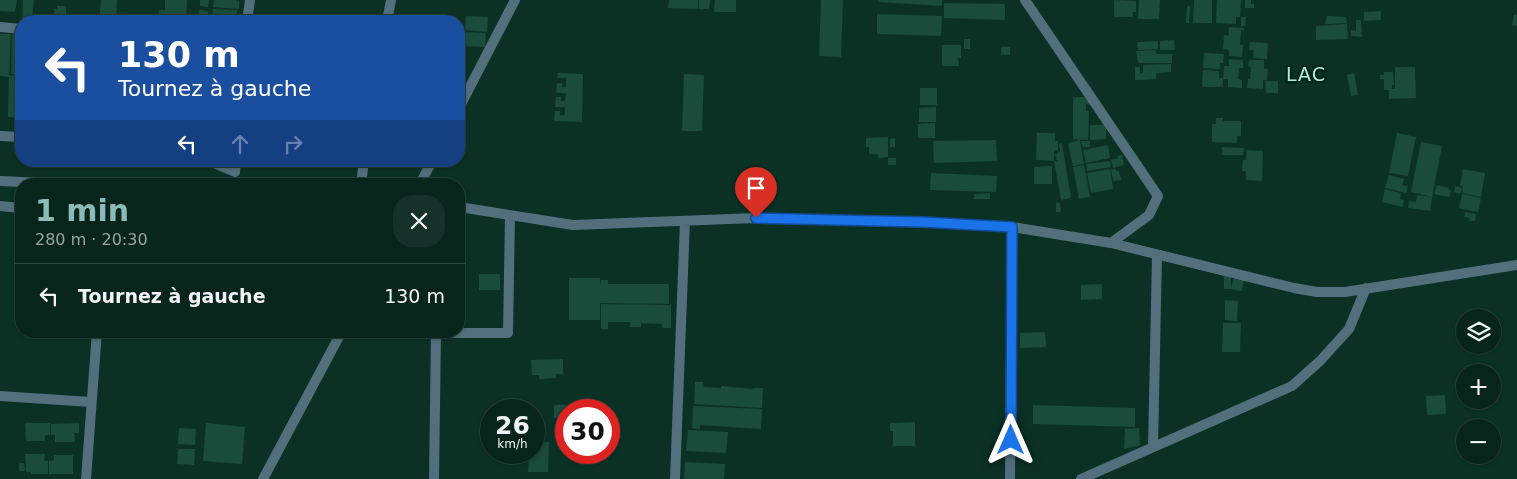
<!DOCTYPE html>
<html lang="fr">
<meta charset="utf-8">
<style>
:root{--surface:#08251c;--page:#163129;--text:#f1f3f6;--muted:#98a5a3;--line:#29423b;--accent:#8bbbb9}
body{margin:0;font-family:"DejaVu Sans",sans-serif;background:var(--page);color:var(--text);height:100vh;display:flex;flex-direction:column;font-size:19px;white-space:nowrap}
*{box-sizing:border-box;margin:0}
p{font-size:16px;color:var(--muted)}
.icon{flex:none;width:28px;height:28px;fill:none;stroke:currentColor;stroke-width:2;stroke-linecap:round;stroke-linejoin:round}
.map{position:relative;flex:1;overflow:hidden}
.panel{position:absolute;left:15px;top:178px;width:450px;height:160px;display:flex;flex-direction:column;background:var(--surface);border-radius:20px;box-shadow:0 1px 4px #0004,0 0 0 1px var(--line)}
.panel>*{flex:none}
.guide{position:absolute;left:15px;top:15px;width:450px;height:152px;border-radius:20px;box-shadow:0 1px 4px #0004,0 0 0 1px var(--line);background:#1a4fa0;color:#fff;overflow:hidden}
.tools{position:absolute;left:1456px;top:309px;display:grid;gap:10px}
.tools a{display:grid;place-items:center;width:45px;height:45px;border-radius:50%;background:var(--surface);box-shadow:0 1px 4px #0004,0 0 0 1px var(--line);font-size:25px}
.speed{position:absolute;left:480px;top:399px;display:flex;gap:10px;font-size:25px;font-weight:700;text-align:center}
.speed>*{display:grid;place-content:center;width:65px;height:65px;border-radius:50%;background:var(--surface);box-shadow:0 1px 4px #0004,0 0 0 1px var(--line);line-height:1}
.speed small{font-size:12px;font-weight:400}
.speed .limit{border:8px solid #d22;background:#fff;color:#111}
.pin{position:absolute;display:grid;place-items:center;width:42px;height:42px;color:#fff;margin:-51px -21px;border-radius:50% 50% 50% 0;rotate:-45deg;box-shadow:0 0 5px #0007}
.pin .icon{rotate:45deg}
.me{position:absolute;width:55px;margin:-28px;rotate:0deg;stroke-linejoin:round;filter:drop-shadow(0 0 4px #0008)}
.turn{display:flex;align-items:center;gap:18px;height:105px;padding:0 20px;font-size:22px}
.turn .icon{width:65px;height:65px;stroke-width:2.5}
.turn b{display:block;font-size:35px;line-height:42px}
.lanes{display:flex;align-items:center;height:48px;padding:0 20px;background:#0003;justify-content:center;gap:25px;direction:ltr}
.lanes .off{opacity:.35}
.round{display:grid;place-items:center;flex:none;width:52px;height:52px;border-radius:20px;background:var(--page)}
.overview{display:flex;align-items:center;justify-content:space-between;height:85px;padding:0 20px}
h1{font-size:30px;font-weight:700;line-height:38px;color:var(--accent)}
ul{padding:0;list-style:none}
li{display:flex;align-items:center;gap:15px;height:65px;padding:0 20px;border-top:1px solid var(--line)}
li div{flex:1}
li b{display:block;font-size:19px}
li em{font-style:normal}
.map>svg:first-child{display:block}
.building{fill:#1a4b3b}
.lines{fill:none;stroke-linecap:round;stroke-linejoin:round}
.minor{stroke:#516f7d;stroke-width:10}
.route-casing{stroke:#114b97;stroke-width:12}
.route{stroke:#1a73e8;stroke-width:9}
.labels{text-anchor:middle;stroke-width:5;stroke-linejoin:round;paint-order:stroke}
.quarter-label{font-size:19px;letter-spacing:1px;fill:#b6ead4;stroke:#01271c}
</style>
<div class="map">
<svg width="1517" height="479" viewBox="0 0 1517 479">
<rect width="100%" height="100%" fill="#0b3125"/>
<path class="building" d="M 0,0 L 17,0 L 15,12 L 0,11 Z
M 23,0 L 34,0 L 32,20 L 22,19 Z
M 101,0 L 117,0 L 116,21 L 99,21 Z
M 165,0 L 187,0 L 186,21 L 158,20 L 159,10 L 165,10 Z
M 200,0 L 209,0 L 208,7 L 200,6 Z
M 214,0 L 236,0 L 239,1 L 239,9 L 213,7 Z
M 669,0 L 698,0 L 698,9 L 668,8 Z
M 699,0 L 710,0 L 709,9 L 699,9 Z
M 715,0 L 736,0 L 736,12 L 714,12 Z
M 821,0 L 843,0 L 841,57 L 819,56 Z
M 878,0 L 942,0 L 942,6 L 878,2 Z
M 1114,0 L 1136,1 L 1136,12 L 1133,12 L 1133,17 L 1114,17 Z
M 1139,0 L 1160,0 L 1159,19 L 1138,19 Z
M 1194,0 L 1212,0 L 1212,23 L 1193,23 Z
M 1217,0 L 1241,0 L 1240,17 L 1236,17 L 1236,24 L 1216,23 Z
M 1245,0 L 1251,0 L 1251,4 L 1254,4 L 1254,8 L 1245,8 Z
M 944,3 L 1005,4 L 1005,20 L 944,18 Z
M 57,6 L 66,6 L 66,20 L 54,20 L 54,9 L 57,9 Z
M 1187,6 L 1190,6 L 1189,23 L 1186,23 Z
M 213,9 L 237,10 L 237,15 L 213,14 Z
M 199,10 L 208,11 L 208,20 L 198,19 Z
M 1381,11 L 1381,20 L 1364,21 L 1364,12 Z
M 877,14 L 942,16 L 941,36 L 877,34 Z
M 1514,14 L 1517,15 L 1517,26 L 1512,25 Z
M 466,16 L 488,17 L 487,32 L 465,30 Z
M 1327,16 L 1346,17 L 1347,23 L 1325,24 Z
M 308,17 L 327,18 L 327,21 L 308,21 Z
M 1241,17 L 1246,17 L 1245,26 L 1241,26 Z
M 1356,20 L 1361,20 L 1362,37 L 1351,36 L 1351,30 L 1356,31 Z
M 1347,24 L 1348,39 L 1316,40 L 1316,26 Z
M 1229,27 L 1244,28 L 1244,30 L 1241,30 L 1240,45 L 1243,45 L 1242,57 L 1229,56 L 1229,50 L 1223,49 L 1224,35 L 1229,36 Z
M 464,32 L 486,33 L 485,47 L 463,46 Z
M 0,34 L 11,34 L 9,77 L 0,76 Z
M 12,34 L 21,35 L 21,74 L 11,74 Z
M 964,39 L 970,39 L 970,49 L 964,49 Z
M 1174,40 L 1175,50 L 1160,50 L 1160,41 Z
M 1158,41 L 1158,49 L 1138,50 L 1137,42 Z
M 1250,42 L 1268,43 L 1267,59 L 1253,58 L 1254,50 L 1249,50 Z
M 942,45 L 961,45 L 961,58 L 958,58 L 959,66 L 942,66 Z
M 1001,47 L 1010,47 L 1010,55 L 1001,55 Z
M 1156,50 L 1156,54 L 1172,54 L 1172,63 L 1138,63 L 1136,51 Z
M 1204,53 L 1224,54 L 1223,63 L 1220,63 L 1220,69 L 1203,68 Z
M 1229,59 L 1243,60 L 1243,68 L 1239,68 L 1238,79 L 1242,80 L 1242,88 L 1228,87 L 1228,79 L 1223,79 L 1224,66 L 1229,66 Z
M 1249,60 L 1264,60 L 1264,69 L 1268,69 L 1267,80 L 1263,80 L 1263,89 L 1247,88 L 1248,79 L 1250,79 L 1251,67 L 1248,66 Z
M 1171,64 L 1171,72 L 1156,73 L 1156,79 L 1135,80 L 1135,67 L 1140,67 L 1140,73 L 1143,73 L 1143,65 Z
M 1395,67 L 1415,67 L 1416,98 L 1389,99 L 1389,90 L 1384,90 L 1384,79 L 1380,79 L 1380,75 L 1384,75 L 1384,72 L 1393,72 L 1394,85 L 1392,85 L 1392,89 L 1395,89 Z
M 1203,70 L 1219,71 L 1219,78 L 1223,78 L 1223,87 L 1202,87 Z
M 558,73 L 583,74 L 582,122 L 554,121 L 555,111 L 560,111 L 560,115 L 565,115 L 565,107 L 555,107 L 556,97 L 561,97 L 561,101 L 565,101 L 566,93 L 556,93 L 557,83 L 563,83 L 562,87 L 566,87 L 566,78 L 557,78 Z
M 1354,73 L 1358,95 L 1351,96 L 1347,75 Z
M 684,74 L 704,75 L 702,131 L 682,131 Z
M 9,75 L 21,76 L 21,117 L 8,117 Z
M 1265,81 L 1278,81 L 1278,93 L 1266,93 Z
M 920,88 L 937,88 L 937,105 L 920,105 Z
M 1073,97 L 1087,97 L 1090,105 L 1086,104 L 1086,111 L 1089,111 L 1088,140 L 1073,139 Z
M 936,107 L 936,122 L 919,122 L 919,108 Z
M 1216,118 L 1223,118 L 1223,121 L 1241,121 L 1241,136 L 1237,136 L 1237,143 L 1212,142 L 1212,124 L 1216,124 Z
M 935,123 L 935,138 L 918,138 L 918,124 Z
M 1090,125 L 1106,125 L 1106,139 L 1090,140 Z
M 1037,133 L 1055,133 L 1055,141 L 1058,141 L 1058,151 L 1054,150 L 1054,161 L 1036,160 Z
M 1397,133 L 1416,137 L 1408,176 L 1389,173 Z
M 888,137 L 888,157 L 878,158 L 878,154 L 869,154 L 869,147 L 866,147 L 866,138 Z
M 895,138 L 895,147 L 890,147 L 890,139 Z
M 996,140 L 997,161 L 934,163 L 933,141 Z
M 1080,140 L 1084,164 L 1073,166 L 1068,143 Z
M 1081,141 L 1090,141 L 1090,147 L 1083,147 Z
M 1421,142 L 1442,146 L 1432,197 L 1411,192 Z
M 1062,143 L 1071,198 L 1061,200 L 1054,161 L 1057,161 L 1055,154 L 1058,154 L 1058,152 L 1060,151 L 1059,144 Z
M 1108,145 L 1110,158 L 1086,163 L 1083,150 Z
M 1222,147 L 1244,148 L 1243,155 L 1222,155 Z
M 1247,150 L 1263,151 L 1262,181 L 1246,180 L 1246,171 L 1242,171 L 1243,160 L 1246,160 Z
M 1122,155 L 1124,165 L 1113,168 L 1111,160 L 1118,158 L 1118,156 Z
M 888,158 L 896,158 L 896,165 L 888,165 Z
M 1110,161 L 1111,167 L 1087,171 L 1086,164 Z
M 1084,165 L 1090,197 L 1079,199 L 1073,167 Z
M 1052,166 L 1052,184 L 1034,184 L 1034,167 Z
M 1110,169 L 1113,189 L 1091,193 L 1087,173 Z
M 1116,169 L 1116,171 L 1119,171 L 1121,180 L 1113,181 L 1111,170 Z
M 1463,169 L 1485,173 L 1481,197 L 1462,193 L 1463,183 L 1462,186 L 1460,186 Z
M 931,173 L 997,176 L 996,192 L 930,190 Z
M 1389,175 L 1404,179 L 1402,185 L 1408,186 L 1406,193 L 1385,188 Z
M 1437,185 L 1449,188 L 1448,190 L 1451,190 L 1449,197 L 1434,194 Z
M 1455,186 L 1462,188 L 1460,194 L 1454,192 Z
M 1385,189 L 1401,193 L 1400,199 L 1404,200 L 1403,207 L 1382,202 Z
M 990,193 L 990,199 L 974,199 L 974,194 Z
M 1462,194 L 1481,198 L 1478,212 L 1459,208 Z
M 1417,195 L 1432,197 L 1430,211 L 1408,208 L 1409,201 L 1416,202 Z
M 1056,202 L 1060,203 L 1061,212 L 1056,212 Z
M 1465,212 L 1476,214 L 1475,221 L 1469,221 L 1470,218 L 1464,217 Z
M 479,274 L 500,274 L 500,290 L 479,290 Z
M 1224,275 L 1231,276 L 1231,289 L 1224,289 Z
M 569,278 L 600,278 L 600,287 L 601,280 L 608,280 L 608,284 L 669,284 L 669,304 L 600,303 L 600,320 L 569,320 Z
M 1233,279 L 1244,280 L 1242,291 L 1231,289 Z
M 1102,284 L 1102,299 L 1081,300 L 1081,285 Z
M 1225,300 L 1238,301 L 1237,321 L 1225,320 Z
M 601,304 L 671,305 L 671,328 L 662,328 L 662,324 L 641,323 L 641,327 L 630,327 L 630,322 L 608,322 L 608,329 L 601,329 Z
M 1223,323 L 1241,323 L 1240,352 L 1222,352 Z
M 1045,332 L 1046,347 L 1020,348 L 1020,333 Z
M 563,359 L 563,374 L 556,374 L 556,378 L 539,379 L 539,375 L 532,375 L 531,360 Z
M 695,382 L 703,382 L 704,387 L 721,388 L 721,386 L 753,389 L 753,388 L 763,388 L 762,408 L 694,404 Z
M 1445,395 L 1446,414 L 1427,415 L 1426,396 Z
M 594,404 L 594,410 L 566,410 L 566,426 L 560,426 L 559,418 L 554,418 L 554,405 Z
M 1033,405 L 1135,408 L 1135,427 L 1033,424 Z
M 693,406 L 762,409 L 761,429 L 700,425 L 700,429 L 692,428 Z
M 915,422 L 915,446 L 893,446 L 893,428 L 893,431 L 890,431 L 890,423 Z
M 25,423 L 50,423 L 50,435 L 45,435 L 45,441 L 26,441 Z
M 79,423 L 79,433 L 74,433 L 75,442 L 55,442 L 55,435 L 51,435 L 51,424 Z
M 206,423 L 245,427 L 242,464 L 203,461 Z
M 179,428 L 196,429 L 195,445 L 178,444 Z
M 1139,428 L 1140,445 L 1124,449 L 1125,429 Z
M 688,430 L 728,432 L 726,453 L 686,451 Z
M 534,442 L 549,442 L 548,472 L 528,472 L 529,452 L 534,452 Z
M 178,449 L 195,449 L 194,465 L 177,464 Z
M 25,454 L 45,454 L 44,461 L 48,461 L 48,474 L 31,474 L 31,472 L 26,472 Z
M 54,455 L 73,455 L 73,474 L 49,474 L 49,461 L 54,460 Z
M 685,462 L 725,464 L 724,479 L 684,479 Z
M 19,463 L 24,463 L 25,471 L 19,471 Z"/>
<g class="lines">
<path class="minor" d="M 1025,0 L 1158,196 L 1149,215 L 1111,243
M 247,21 L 250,0
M 387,21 L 391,0
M 0,27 L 21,29
M 459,108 L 515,0
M 0,136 L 21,137
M 209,161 L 235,172 L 236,161
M 0,181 L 65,184
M 361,184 L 364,161
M 420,184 L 432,161
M 0,206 L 21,208
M 459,207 L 573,225 L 756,218 L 939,223 L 1012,227 L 1111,243 L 1294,288 L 1317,292 L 1345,292 L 1517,265
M 0,396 L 91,402
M 1153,447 L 1157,255
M 86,479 L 97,331
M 263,479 L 342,331
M 434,479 L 436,333 L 508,333 L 510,216
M 675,479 L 685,221
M 1010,479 L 1012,227
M 1081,479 L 1292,386 L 1320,361 L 1349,329 L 1366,288"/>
</g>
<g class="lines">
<g class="route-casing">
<path id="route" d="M 756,218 L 922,222 L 1012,227 L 1011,440"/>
</g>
<use href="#route" class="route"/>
</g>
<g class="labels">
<g class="quarter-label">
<text x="1306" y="81">LAC</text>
</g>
</g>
</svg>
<div class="tools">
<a><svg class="icon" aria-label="layers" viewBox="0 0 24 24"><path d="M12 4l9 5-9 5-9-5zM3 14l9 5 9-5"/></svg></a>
<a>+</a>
<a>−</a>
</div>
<div class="speed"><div>26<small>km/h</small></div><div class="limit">30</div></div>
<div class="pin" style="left:756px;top:218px;background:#d93025"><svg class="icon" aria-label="arrive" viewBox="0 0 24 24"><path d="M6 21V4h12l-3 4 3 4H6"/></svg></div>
<svg class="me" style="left:1011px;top:440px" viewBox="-20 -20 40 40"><path d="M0-17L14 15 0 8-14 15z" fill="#1a73e8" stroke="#fff" stroke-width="4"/></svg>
<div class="guide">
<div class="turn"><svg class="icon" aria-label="left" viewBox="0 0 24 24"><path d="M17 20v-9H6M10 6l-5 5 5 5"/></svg><div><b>130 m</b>Tournez à gauche</div></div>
<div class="lanes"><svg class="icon" aria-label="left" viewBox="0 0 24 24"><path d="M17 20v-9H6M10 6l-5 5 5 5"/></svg><svg class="icon off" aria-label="ahead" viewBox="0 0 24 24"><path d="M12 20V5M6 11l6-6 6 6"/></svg><svg class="icon off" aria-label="right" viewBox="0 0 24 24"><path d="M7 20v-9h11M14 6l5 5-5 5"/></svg></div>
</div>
<section class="panel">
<div class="overview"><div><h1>1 min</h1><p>280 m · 20:30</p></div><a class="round"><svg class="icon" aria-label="close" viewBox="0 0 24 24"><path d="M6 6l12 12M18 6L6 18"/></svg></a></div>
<ul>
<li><svg class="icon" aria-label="left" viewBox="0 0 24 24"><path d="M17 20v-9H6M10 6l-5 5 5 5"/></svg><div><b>Tournez à gauche</b></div><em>130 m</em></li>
</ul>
</section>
</div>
